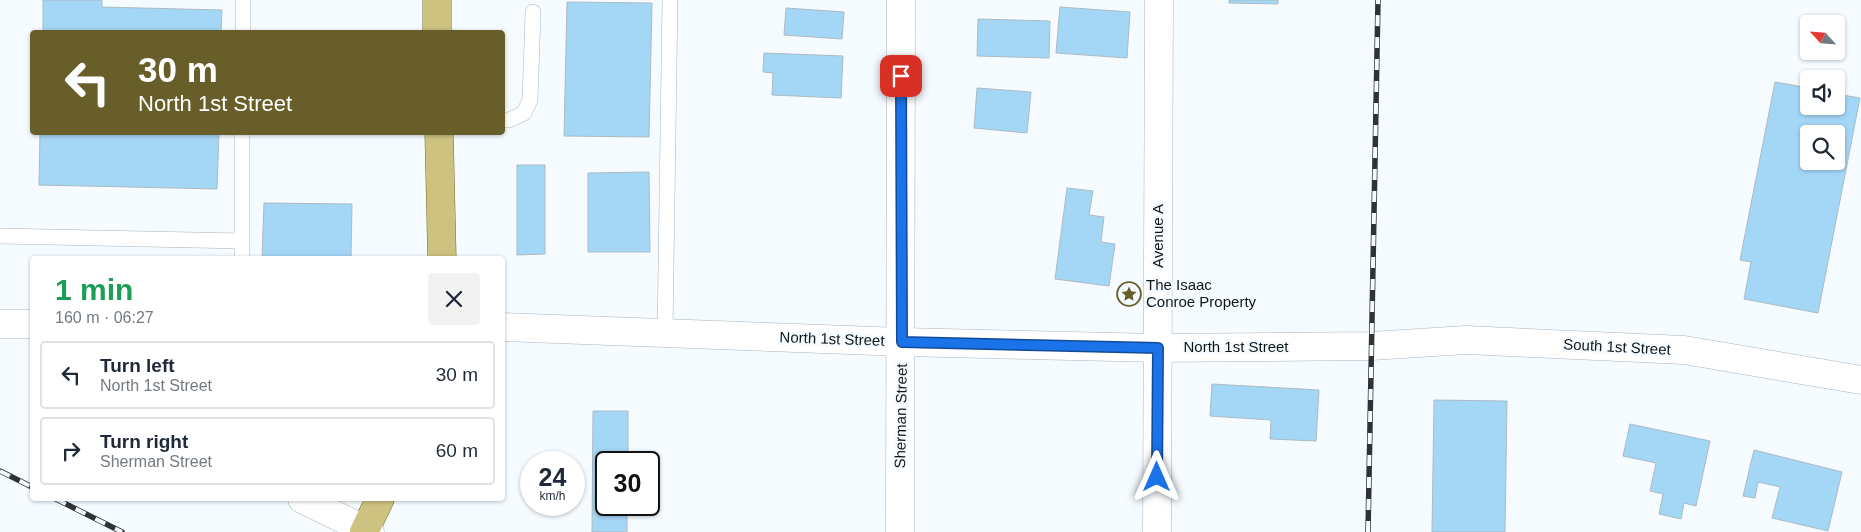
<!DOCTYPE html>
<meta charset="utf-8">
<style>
:root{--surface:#fff;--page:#f2f2f3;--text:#1f2937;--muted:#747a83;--line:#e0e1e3}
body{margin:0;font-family:Arial,sans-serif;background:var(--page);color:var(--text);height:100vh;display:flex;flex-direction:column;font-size:19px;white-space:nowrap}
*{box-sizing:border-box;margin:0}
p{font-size:16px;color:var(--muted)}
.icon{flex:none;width:28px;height:28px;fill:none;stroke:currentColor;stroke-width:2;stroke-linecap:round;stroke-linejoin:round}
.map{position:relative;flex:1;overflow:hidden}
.sheet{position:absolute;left:30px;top:256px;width:475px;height:245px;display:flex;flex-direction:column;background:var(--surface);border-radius:5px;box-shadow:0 1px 4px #0004}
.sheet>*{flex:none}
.banner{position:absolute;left:30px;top:30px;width:475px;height:105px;border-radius:5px;box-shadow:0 1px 4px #0004;background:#685e2a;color:#fff;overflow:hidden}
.needle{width:32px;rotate:296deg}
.controls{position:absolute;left:1800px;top:15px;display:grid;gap:10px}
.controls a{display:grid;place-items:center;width:45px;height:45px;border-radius:5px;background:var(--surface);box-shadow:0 1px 4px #0004;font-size:25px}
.speed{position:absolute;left:520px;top:451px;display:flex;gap:10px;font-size:25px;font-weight:700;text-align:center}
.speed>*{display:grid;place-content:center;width:65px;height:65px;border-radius:50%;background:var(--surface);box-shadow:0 1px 4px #0004;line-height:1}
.speed small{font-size:12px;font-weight:400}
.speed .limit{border:2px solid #111;border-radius:8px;background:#fff;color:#111}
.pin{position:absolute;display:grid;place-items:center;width:42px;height:42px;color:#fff;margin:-21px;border-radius:10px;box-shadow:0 2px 8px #0006}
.me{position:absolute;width:55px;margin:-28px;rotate:0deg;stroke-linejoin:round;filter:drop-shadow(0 0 4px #0008)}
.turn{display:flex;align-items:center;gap:18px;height:105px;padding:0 25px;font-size:22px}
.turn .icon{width:65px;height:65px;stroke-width:2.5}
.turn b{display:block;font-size:35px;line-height:42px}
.round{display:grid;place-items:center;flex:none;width:52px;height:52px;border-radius:5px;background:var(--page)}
.head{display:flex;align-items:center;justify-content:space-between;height:85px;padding:0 25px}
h1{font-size:30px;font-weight:700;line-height:38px;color:#1e9e55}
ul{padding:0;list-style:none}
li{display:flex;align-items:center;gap:15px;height:68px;margin:0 10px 8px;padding:0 15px;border:2px solid var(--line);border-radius:5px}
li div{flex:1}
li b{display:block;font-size:19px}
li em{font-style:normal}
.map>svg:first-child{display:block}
.building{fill:#a4d6f6;stroke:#acbbc4;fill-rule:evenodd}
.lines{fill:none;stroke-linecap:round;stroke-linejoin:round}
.lane-casing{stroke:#a7b5be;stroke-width:16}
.street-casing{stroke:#a7b5be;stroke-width:29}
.secondary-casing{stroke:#a7b5be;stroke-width:29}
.primary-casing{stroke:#766b25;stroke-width:29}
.lane{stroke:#fff;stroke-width:15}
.street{stroke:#fff;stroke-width:28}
.secondary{stroke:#fff;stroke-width:28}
.primary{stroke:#cec280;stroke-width:28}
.rail-casing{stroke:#2e3337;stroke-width:5.5}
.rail{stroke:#f5fbff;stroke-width:4;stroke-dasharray:11;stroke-linecap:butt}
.route-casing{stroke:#114b97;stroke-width:12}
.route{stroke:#1a73e8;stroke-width:9}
.labels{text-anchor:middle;stroke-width:5;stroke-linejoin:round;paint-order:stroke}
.street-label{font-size:15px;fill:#111619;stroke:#f5fbff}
.poi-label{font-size:15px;fill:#111619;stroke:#f5fbff;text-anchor:start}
</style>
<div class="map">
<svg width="1861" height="532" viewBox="0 0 1861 532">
<rect width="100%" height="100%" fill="#f5fbff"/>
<path class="building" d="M 43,0 L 102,0 L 102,7 L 222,10 L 221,32 L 43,32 Z
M 1229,0 L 1278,0 L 1278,4 L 1229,3 Z
M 567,2 L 652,3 L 649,137 L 564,136 Z
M 1060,7 L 1130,12 L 1127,58 L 1056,53 Z
M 786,8 L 844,12 L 842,39 L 784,35 Z
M 978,19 L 1050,21 L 1049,58 L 977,56 Z
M 764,53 L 843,56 L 841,98 L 772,95 L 773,73 L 763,72 Z
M 1775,82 L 1809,88 L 1809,106 L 1836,106 L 1836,94 L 1860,98 L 1818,313 L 1744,299 L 1751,262 L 1740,260 ZM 1809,134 L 1836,134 L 1836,161 L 1809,161 Z
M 977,88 L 1031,92 L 1027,133 L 974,128 Z
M 40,132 L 219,132 L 217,189 L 39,185 Z
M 517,165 L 545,165 L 545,254 L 517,255 Z
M 649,172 L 650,252 L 588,252 L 588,173 Z
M 1067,188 L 1093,191 L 1089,215 L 1104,217 L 1101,242 L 1115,244 L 1109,286 L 1055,279 Z
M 264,203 L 352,204 L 351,259 L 262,259 Z
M 1212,384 L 1319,390 L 1316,441 L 1270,439 L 1271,420 L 1210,416 Z
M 1434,400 L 1507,401 L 1505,532 L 1432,532 Z
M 593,411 L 628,411 L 628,462 L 606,462 L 606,505 L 627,505 L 627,532 L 592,532 Z
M 1630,424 L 1710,441 L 1696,506 L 1684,503 L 1681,519 L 1659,514 L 1663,494 L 1650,491 L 1656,463 L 1623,456 Z
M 1754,450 L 1842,472 L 1828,531 L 1772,518 L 1780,487 L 1758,482 L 1755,498 L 1743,496 Z"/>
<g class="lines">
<g class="lane-casing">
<path id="lane" d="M 243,32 L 243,0
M 502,120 L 509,120 L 524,113 L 530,100 L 533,12
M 0,236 L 242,241
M 242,259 L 242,132
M 665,333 L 670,0"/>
</g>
<g class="street-casing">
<path id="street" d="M 302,499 L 370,532
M 900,532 L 901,0
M 1157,532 L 1159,0"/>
</g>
<g class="secondary-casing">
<path id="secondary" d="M 0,324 L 32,324
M 502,327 L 902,342 L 1158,348 L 1371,346 L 1466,340 L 1684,350 L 1861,380"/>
</g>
<g class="primary-casing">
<path id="primary" d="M 437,32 L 437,0
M 439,132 L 442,259
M 364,532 L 380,499"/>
</g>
<use href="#lane" class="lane"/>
<use href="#street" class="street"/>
<use href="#secondary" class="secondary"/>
<use href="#primary" class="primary"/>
<g class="rail-casing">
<path id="rail" d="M 0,471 L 32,487
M 56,499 L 122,532
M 1368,532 L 1378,0"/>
</g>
<use href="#rail" class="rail"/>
</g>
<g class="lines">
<g class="route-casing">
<path id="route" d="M 901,76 L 902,342 L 1158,348 L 1157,477"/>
</g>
<use href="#route" class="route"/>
</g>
<defs>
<g id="sight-ring" transform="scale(1.25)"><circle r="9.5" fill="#f5fbff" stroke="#685e2a" stroke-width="1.5"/><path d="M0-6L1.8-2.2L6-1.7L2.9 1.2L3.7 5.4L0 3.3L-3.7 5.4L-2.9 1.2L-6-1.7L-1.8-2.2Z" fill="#685e2a"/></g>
</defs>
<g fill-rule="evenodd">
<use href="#sight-ring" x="1129" y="294"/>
</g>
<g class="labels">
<g class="street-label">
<text transform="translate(1158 236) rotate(-90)" y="5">Avenue A</text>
<text transform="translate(832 339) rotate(2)" y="5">North 1st Street</text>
<text x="1236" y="352">North 1st Street</text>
<text transform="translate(1617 347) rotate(3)" y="5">South 1st Street</text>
<text transform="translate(901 416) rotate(-89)" y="5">Sherman Street</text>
</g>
<g class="poi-label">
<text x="1146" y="290">The Isaac<tspan x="1146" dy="17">Conroe Property</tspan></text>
</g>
</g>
</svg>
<div class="controls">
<a><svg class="needle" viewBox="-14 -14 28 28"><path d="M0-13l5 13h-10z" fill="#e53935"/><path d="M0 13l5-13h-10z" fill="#747a83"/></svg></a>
<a><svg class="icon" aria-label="sound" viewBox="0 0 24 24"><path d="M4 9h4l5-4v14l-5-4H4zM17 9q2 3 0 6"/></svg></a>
<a><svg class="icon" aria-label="search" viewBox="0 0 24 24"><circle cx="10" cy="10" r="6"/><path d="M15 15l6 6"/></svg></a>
</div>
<div class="speed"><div>24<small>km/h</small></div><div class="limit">30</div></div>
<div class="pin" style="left:901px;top:76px;background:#d93025"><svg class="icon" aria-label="arrive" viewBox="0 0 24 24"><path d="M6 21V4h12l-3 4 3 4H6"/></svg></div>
<svg class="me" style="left:1157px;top:477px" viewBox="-20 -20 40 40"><path d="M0-17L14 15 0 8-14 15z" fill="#1a73e8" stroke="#fff" stroke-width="4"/></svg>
<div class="banner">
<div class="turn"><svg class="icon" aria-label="left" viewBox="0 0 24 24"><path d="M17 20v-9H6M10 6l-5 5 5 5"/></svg><div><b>30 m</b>North 1st Street</div></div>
</div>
<section class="sheet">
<div class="head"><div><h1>1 min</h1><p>160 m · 06:27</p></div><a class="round"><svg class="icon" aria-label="close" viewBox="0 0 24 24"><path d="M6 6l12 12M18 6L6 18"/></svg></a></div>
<ul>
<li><svg class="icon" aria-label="left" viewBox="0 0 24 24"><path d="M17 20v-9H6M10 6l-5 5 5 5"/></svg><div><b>Turn left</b><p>North 1st Street</p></div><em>30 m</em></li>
<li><svg class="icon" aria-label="right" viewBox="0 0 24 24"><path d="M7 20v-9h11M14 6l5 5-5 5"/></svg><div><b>Turn right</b><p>Sherman Street</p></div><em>60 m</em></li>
</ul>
</section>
</div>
